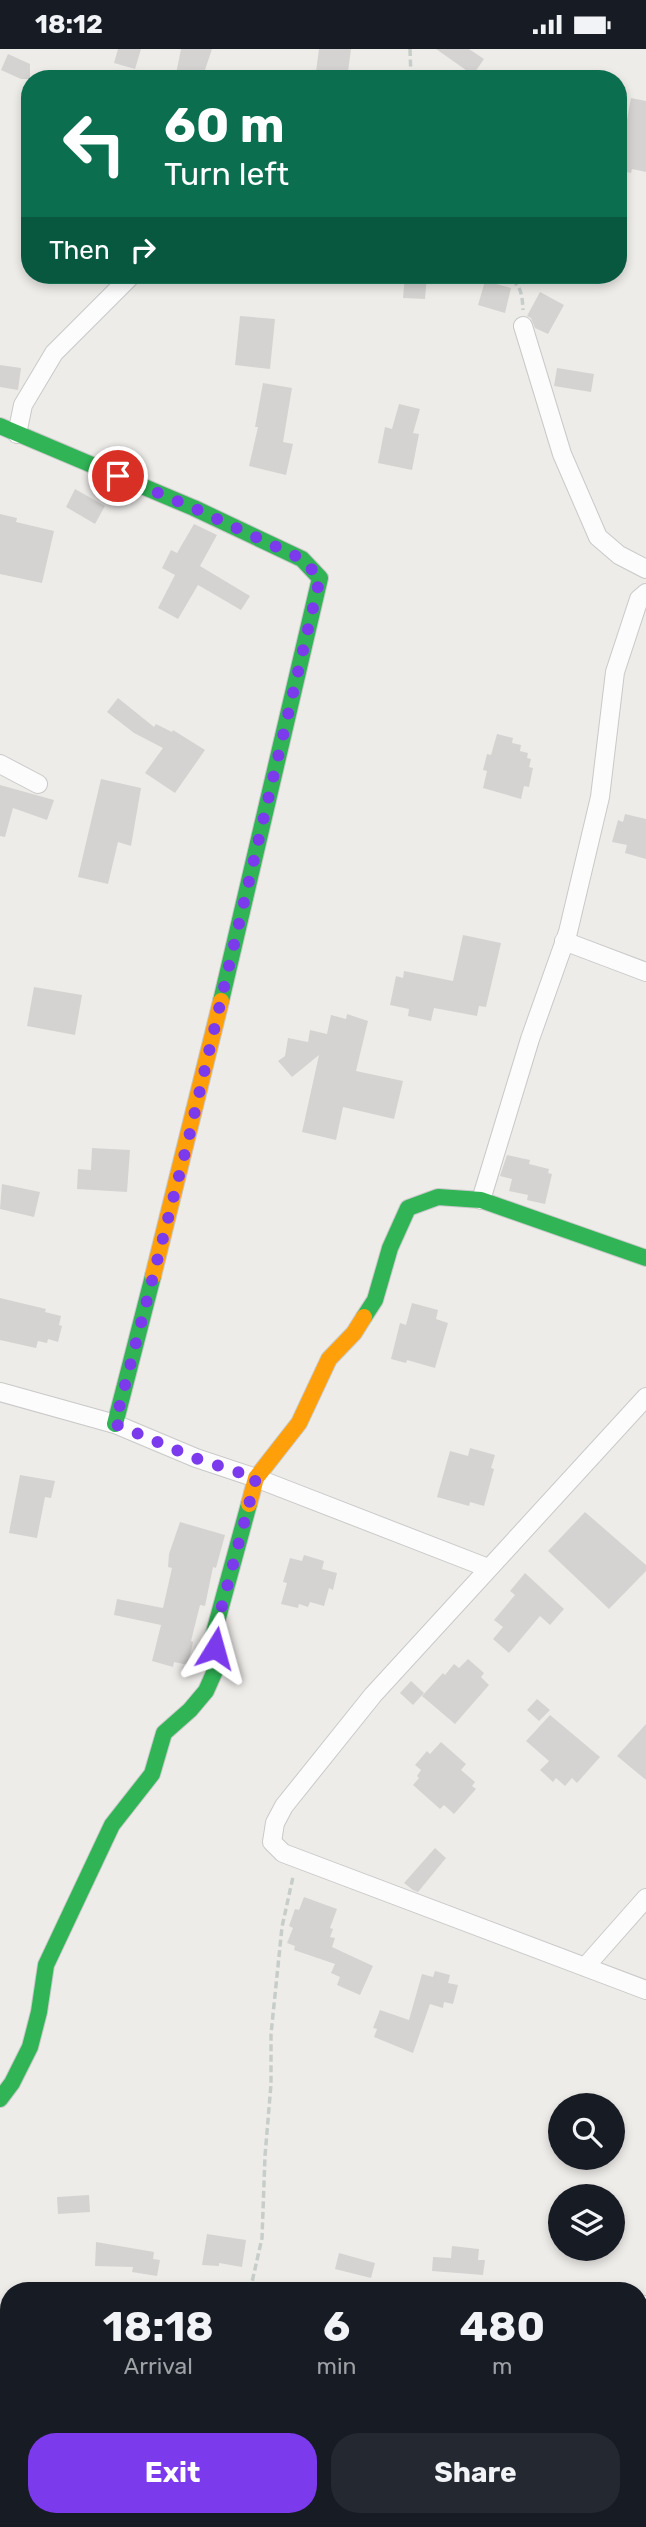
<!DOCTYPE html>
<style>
:root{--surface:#171b24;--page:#242831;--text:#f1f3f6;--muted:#9ea1a6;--accent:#7c3aed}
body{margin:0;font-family:Rubik,sans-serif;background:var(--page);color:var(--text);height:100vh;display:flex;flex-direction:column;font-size:26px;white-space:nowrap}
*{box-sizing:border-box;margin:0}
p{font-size:23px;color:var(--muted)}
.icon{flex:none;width:38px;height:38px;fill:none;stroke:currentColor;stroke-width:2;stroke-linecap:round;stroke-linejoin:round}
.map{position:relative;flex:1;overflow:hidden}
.details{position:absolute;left:0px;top:2233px;width:648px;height:245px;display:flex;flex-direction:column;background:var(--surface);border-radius:28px 28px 0 0;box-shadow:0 4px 10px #0003}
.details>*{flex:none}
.guide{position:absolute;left:21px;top:21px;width:606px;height:214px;border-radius:28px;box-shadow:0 4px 10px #0003;background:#0b6e4f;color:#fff;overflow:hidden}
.fabs{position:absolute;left:548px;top:2044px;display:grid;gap:14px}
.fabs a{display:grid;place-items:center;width:77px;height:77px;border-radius:50%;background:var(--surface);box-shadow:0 4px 10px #0003;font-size:35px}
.pin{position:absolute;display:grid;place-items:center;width:60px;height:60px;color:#fff;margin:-30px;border:4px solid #fff;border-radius:50%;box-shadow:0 2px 7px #0007}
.me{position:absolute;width:77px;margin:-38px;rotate:8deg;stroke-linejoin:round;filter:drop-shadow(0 0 5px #0008)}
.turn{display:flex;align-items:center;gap:24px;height:147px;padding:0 28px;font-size:32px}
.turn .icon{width:91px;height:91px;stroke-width:2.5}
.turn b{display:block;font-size:49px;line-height:60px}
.then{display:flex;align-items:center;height:66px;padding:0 28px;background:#0003;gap:14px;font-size:26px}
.eta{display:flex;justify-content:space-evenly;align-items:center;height:119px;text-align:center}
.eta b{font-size:42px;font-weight:700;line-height:49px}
.action{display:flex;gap:14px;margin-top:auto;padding:14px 28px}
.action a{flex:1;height:80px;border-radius:28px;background:var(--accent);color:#fff;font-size:28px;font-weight:700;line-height:80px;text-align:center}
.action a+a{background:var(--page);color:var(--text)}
.status{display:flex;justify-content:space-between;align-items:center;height:49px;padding:0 35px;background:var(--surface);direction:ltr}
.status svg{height:19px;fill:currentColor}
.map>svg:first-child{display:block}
.building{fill:#d5d3d1}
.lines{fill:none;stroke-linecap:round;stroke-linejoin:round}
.street-casing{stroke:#c8c9c8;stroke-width:20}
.fast-casing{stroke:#c8c9c8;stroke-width:18}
.slow-casing{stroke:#c8c9c8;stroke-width:18}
.path{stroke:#c7ceca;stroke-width:3.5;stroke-dasharray:7 3.5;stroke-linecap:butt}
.street{stroke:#fcfcfc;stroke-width:18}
.fast{stroke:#30b455;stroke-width:16}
.slow{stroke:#ff9f0a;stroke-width:16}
.route{stroke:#7c3aed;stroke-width:12;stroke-dasharray:0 21.6}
</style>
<div class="status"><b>18:12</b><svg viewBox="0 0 49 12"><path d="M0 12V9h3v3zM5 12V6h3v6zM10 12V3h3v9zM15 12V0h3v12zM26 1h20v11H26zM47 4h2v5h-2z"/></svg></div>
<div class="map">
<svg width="646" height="2478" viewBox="0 0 646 2478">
<rect width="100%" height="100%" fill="#eeece9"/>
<path class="building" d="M 118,0 L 141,0 L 135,20 L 114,14 Z
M 181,0 L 212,0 L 202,30 L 175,30 Z
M 319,0 L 351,0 L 347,30 L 315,30 Z
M 436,0 L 469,0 L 484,10 L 473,26 Z
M 8,5 L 30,15 L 30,30 L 21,30 L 1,21 Z
M 631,49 L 646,52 L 646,123 L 632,120 L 631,124 L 618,121 L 618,85 L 624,87 Z
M 405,226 L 427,226 L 425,250 L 403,249 Z
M 485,232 L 511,239 L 505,264 L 478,256 Z
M 540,243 L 564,256 L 548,285 L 535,279 L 531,269 L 527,267 Z
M 240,267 L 275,270 L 270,320 L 235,316 Z
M 0,316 L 21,319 L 18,341 L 0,338 Z
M 557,319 L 594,325 L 591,343 L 554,337 Z
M 263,334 L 292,339 L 283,393 L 293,395 L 286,426 L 249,417 L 258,378 L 255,378 Z
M 399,355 L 420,360 L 413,384 L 419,385 L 412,421 L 378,414 L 385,378 L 392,380 Z
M 75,440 L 105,457 L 95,475 L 66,458 Z
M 0,465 L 17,469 L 16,473 L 54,482 L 42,534 L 0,525 Z
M 194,475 L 217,486 L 200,517 L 250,547 L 241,561 L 198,536 L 178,570 L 158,559 L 175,526 L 162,519 L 171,501 L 177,504 Z
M 118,649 L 154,678 L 156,675 L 172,683 L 173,681 L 205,701 L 175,744 L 145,724 L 163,699 L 134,684 L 107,663 Z
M 497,685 L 513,689 L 512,694 L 521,696 L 520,702 L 528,704 L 527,709 L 531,710 L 529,718 L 533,719 L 529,738 L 524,737 L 521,750 L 483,739 L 487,722 L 483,721 L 487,705 L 491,706 Z
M 101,730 L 141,739 L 131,797 L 118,793 L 108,835 L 78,828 Z
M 0,736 L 54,751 L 47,771 L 13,759 L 5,788 L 0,787 Z
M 625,765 L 646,770 L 646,810 L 625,804 L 627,796 L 612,793 L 618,771 L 623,773 Z
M 463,886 L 501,894 L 486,958 L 479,957 L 477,967 L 434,959 L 431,972 L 408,967 L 409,960 L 390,956 L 396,927 L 403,929 L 404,922 L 453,932 Z
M 34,938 L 82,946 L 75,986 L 27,977 Z
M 347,965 L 368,972 L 356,1022 L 403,1032 L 394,1070 L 343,1058 L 336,1091 L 302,1083 L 319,1006 L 292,1028 L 278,1012 L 285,1007 L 288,989 L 308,993 L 310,981 L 327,985 L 331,966 L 346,970 Z
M 92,1099 L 130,1101 L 127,1143 L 77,1140 L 78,1120 L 91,1121 Z
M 507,1106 L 530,1111 L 529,1115 L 549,1120 L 548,1124 L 552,1125 L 545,1155 L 527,1151 L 528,1146 L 509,1142 L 512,1130 L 500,1127 Z
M 2,1135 L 40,1143 L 34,1168 L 0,1160 Z
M 0,1249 L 46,1260 L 45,1263 L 61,1267 L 59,1276 L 62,1277 L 58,1293 L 48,1290 L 47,1294 L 38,1292 L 36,1299 L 0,1291 Z
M 412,1254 L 438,1261 L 436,1270 L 448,1274 L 435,1319 L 407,1311 L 406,1314 L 391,1310 L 400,1274 L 406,1276 Z
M 470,1399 L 495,1406 L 491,1419 L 494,1420 L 484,1457 L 470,1453 L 469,1457 L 437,1448 L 450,1402 L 468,1407 Z
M 20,1426 L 55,1432 L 51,1449 L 45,1448 L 37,1489 L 9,1484 Z
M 585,1463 L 646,1516 L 646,1522 L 609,1560 L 548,1502 Z
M 180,1473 L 225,1486 L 216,1519 L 213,1518 L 205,1557 L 200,1556 L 191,1592 L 193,1593 L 188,1616 L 174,1613 L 173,1618 L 152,1612 L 161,1576 L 114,1566 L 117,1550 L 163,1559 L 172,1519 L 168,1518 L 169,1505 Z
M 304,1506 L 324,1512 L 322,1520 L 337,1524 L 333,1541 L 329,1539 L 324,1557 L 310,1553 L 308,1558 L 299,1555 L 298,1559 L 281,1555 L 287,1534 L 283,1533 L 290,1509 L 302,1512 Z
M 525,1524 L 564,1560 L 550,1576 L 540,1567 L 509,1604 L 493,1590 L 503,1578 L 494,1571 L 515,1546 L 510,1542 Z
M 468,1610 L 484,1624 L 481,1628 L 489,1636 L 455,1675 L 422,1647 L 443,1624 L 445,1626 L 454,1615 L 459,1619 Z
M 411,1632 L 424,1644 L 413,1656 L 400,1644 Z
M 537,1650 L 550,1661 L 539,1672 L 527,1661 Z
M 550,1666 L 600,1708 L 577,1734 L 572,1729 L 565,1737 L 556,1729 L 553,1733 L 540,1721 L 549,1712 L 526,1692 Z
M 646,1675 L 646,1731 L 617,1707 Z
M 441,1693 L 466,1715 L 461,1721 L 475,1733 L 472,1737 L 476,1740 L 454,1765 L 444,1756 L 440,1760 L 413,1736 L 419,1729 L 417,1727 L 421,1721 L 415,1716 L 427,1702 L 430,1705 Z
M 435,1799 L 446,1809 L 418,1843 L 413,1841 L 404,1834 Z
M 304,1848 L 337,1860 L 330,1879 L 333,1880 L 330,1888 L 335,1889 L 332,1898 L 373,1917 L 360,1946 L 337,1936 L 340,1928 L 331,1924 L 335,1915 L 294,1901 L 295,1897 L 287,1894 L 293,1879 L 289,1877 L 295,1860 L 299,1861 Z
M 435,1922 L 450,1926 L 448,1934 L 458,1936 L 453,1955 L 444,1953 L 443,1959 L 430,1955 L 413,2004 L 374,1988 L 377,1980 L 373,1979 L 380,1961 L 409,1971 L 422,1925 L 433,1928 Z
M 89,2146 L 90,2163 L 58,2165 L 57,2148 Z
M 207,2185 L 246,2191 L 242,2218 L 219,2214 L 219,2217 L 202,2216 Z
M 96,2193 L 154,2203 L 153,2210 L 160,2211 L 157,2227 L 132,2223 L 133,2218 L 95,2217 Z
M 452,2197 L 479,2200 L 478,2211 L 485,2211 L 483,2226 L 432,2222 L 433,2208 L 451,2209 Z
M 339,2204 L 375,2214 L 371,2229 L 335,2220 Z"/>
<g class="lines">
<g class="street-casing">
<path id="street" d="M 523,277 L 562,405 L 598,488 L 619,506 L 646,520
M 17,385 L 23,356 L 54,304 L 132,226
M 0,715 L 38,735
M 564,892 L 646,923
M 481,1151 L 530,990 L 568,883 L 600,748 L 615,623 L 639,550 L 646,544
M 0,1343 L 115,1375 L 196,1409 L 256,1429 L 488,1519
M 646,1348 L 373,1646 L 284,1757 L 275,1774 L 272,1793 L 283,1804 L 646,1941
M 585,1918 L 646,1849
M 639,2258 L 646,2256
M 0,2274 L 9,2273
M 0,2397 L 5,2402 L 9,2419
M 152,2469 L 170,2478"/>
</g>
<g class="fast-casing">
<path id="fast" d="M 0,377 L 194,459 L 302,510 L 320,529 L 221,952
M 364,1268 L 375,1251 L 390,1199 L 408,1159 L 438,1148 L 481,1151 L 646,1209
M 115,1375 L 153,1227
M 0,2050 L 12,2034 L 30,1998 L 39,1963 L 46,1916 L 112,1776 L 152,1725 L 164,1684 L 190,1661 L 206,1642 L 218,1615 L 213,1587 L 249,1455"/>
</g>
<g class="slow-casing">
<path id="slow" d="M 153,1227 L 221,952
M 249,1455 L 256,1429 L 299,1374 L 329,1310 L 354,1284 L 364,1268"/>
</g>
<path class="path" d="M 410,0 L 411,30
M 503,226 C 521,234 522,243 523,261
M 250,2242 L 262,2189 L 265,2107 L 271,2035 L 271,1985 L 282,1878 L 293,1828
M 639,2415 L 646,2432
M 106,2478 L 107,2469"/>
<use href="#street" class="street"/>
<use href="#fast" class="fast"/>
<use href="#slow" class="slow"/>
</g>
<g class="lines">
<path class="route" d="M 118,427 L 194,459 L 302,510 L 320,529 L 188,1092 L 115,1375 L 195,1409 L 256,1429 L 214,1587 L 215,1599"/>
</g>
</svg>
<div class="fabs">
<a><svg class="icon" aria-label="search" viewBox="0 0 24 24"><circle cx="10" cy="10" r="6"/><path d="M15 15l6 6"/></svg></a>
<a><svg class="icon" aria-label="layers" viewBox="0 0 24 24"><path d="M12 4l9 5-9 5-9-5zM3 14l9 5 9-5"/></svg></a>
</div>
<div class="pin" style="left:118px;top:427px;background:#d93025"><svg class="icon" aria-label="arrive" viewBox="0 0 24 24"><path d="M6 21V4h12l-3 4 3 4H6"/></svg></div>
<svg class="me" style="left:215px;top:1599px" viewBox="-20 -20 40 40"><path d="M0-17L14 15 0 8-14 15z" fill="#7c3aed" stroke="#fff" stroke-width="4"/></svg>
<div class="guide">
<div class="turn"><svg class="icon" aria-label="left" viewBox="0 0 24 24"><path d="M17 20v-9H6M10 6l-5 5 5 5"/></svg><div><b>60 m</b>Turn left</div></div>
<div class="then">Then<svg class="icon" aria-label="right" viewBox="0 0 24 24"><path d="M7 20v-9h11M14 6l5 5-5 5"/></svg></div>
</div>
<section class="details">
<div class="eta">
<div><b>18:18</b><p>Arrival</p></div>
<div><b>6</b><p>min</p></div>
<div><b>480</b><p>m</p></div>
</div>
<div class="action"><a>Exit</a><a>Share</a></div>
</section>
</div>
